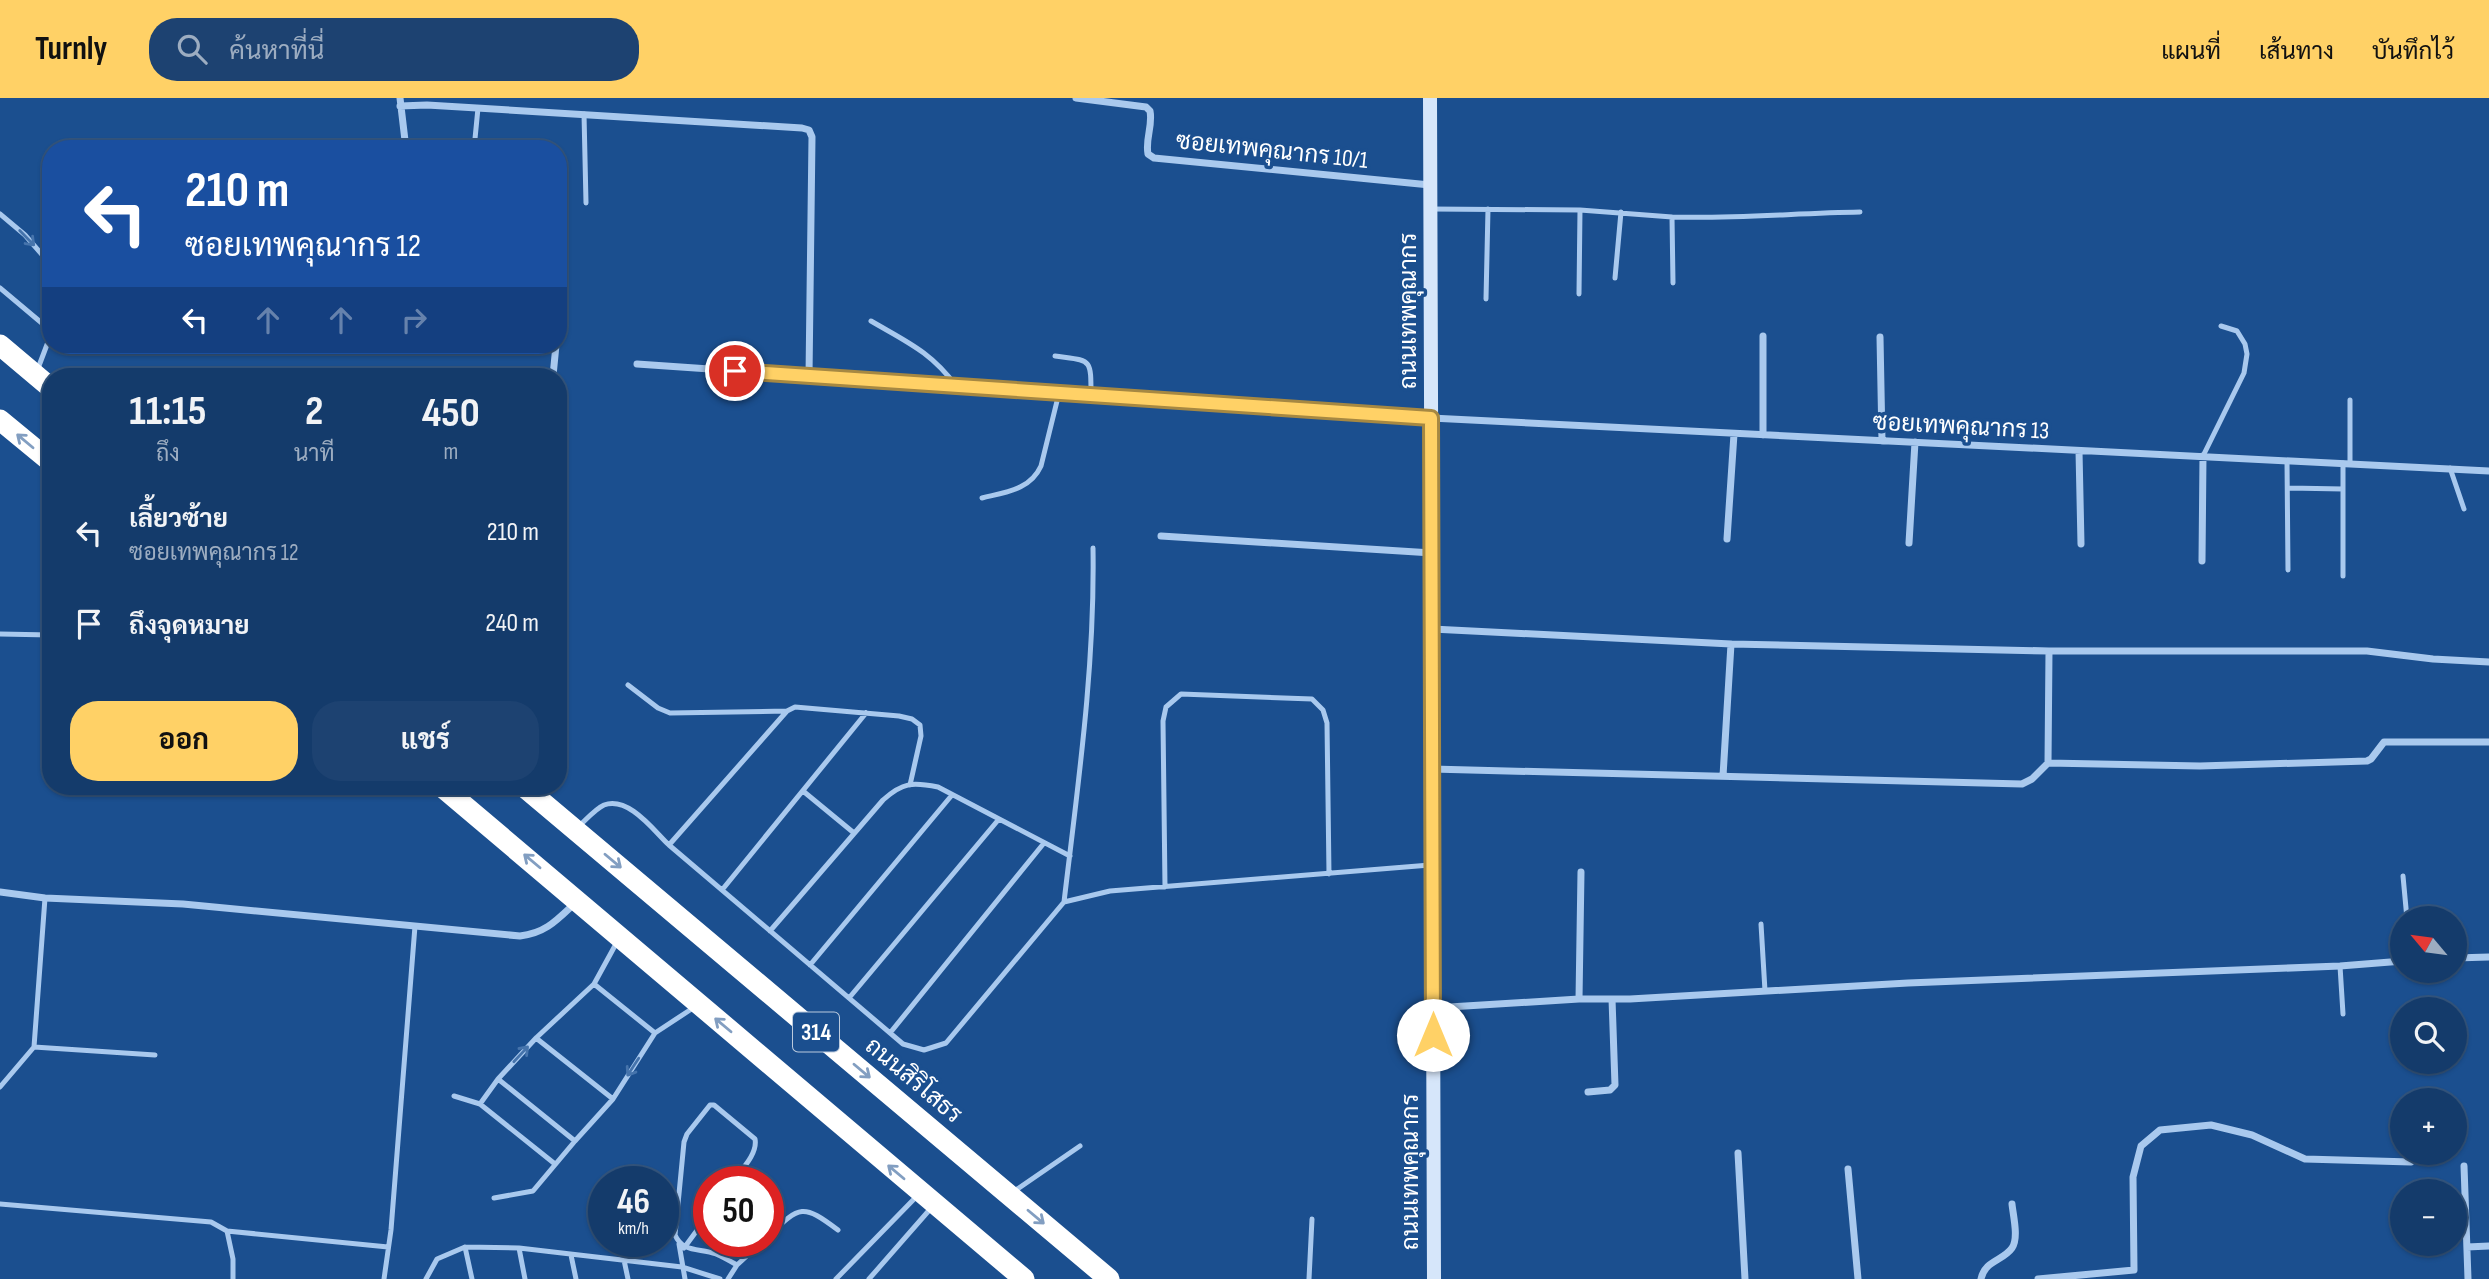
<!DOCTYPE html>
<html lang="th">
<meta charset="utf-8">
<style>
:root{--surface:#143b6b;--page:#1d4271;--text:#f1f3f6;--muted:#9dadc1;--line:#33557e;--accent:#ffd166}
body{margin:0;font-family:"Sofia Sans Condensed",Sarabun,sans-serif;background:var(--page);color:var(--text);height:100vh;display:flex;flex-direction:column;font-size:26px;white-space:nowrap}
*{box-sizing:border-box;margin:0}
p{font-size:23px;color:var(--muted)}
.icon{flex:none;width:38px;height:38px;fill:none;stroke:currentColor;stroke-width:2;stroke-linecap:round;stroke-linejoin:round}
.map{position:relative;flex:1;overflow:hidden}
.details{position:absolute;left:42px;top:270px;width:525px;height:427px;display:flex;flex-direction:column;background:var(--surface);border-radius:28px;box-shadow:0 2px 5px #0004,0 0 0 2px var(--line)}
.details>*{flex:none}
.hud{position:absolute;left:42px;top:42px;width:525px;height:214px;border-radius:28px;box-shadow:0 2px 5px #0004,0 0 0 2px var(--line);background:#1a4fa0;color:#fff;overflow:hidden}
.needle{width:46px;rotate:299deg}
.fabs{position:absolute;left:2390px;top:808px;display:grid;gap:14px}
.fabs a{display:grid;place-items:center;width:77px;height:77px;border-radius:50%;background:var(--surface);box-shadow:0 2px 5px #0004,0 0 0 2px var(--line);font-size:35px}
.speed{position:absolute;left:588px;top:1068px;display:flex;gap:14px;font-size:35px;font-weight:700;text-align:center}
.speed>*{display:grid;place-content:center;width:91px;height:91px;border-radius:50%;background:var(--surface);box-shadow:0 2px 5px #0004,0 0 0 2px var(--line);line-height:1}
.speed small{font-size:18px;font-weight:400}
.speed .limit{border:10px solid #d22;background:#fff;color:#111}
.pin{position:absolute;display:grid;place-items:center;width:60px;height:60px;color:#fff;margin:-30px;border:4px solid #fff;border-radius:50%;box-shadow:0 2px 7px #0007}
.me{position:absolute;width:77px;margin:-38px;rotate:0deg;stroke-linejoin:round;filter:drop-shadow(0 0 5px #0008)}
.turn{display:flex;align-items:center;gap:24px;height:147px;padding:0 28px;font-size:32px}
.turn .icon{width:91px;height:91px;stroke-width:2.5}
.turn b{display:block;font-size:49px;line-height:60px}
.lanes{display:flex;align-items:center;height:66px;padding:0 28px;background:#0003;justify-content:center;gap:35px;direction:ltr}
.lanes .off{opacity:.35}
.eta{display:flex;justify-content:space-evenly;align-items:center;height:119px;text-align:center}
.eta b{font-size:42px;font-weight:700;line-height:49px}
.button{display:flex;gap:14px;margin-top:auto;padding:14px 28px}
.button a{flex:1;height:80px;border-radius:28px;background:var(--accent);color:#111;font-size:28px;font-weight:700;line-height:80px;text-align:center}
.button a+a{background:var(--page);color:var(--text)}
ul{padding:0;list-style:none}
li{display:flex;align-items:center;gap:21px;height:91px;padding:0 28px}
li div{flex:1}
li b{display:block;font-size:26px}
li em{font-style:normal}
header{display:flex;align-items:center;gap:42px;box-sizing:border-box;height:98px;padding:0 35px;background:var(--accent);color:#111}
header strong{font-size:33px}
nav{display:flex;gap:38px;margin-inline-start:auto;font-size:24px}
.search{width:490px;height:63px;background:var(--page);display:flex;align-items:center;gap:18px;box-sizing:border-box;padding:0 24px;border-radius:28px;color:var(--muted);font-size:26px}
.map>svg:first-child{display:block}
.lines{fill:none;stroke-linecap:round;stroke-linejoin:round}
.lane{stroke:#a9c9ee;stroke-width:5}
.street{stroke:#a9c9ee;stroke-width:7}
.secondary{stroke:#d6e6fa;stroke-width:14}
.highway{stroke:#fff;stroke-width:21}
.oneway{stroke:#4674ac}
.oneway2{stroke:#829ec1}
.route-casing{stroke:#a68842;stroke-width:18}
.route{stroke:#ffd166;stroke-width:12}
.labels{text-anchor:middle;stroke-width:7;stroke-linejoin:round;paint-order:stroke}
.shield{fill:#1b4f8f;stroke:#bbcadd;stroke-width:2}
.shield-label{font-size:23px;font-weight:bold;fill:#fff}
.street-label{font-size:24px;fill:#fff;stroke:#1b4f8f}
</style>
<header>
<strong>Turnly</strong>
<div class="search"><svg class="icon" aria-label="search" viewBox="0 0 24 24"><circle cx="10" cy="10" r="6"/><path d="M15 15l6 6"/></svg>ค้นหาที่นี่</div>
<nav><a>แผนที่</a><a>เส้นทาง</a><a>บันทึกไว้</a></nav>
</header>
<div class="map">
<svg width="2489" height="1181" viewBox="0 0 2489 1181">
<rect width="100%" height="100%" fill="#1b4f8f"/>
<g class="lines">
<path class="lane" d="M 584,16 L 586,105
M 474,51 L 478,10
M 1431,111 L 1580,112 L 1672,119 L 1673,185
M 0,116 L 25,137 L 51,167
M 1672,119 C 1734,121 1797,115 1860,114
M 1615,180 L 1621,114
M 0,190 L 50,232
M 1579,196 L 1580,112
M 1486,201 L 1488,111
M 871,223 C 907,244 931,254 956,288
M 1055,258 C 1091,263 1091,259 1091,297
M 37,273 L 48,244 L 51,225
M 2350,302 L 2350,366
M 2203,358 L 2244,275 L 2247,256 L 2245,246 L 2237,233 L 2221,228
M 2287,363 L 2288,472
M 2450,370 L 2464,411
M 2289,390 L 2343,391
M 982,400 C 1006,394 1030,392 1041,368 L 1059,295
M 2343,478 L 2343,365
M 0,536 L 51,537
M 628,587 L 658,610 L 670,615 L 787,613
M 803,693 L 854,735
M 578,729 C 585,723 595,711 604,707 C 629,698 654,733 669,747 L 903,946 L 924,952 L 946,945 L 1064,804 L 1110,793 L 1430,767
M 669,747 L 787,613 L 795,609 L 899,618 L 912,621 L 920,627 L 921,638 L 910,687
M 2403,778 L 2407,821
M 1165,789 L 1163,623 L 1166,609 L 1181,596 L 1312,601 L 1323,612 L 1327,625 L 1329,776
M 722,792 L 866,615
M 45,800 L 34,949 L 155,957
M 1064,804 C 1078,686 1095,569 1093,450
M 1761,826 L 1765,893
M 770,833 L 883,702 C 903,684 913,684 938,689 L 1070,758
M 617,844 L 594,886 L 536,940 L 498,981 L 575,1043 L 613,1001 L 655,935 L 693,910
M 810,867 L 952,697
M 2340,868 L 2343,916
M 594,886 L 655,935
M 849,900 L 999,721
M 890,935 L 1044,745
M 536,940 L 613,1001
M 0,989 L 34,949
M 454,998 L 480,1006 L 555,1066
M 480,1006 L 498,981
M 1013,1094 L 1080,1048
M 494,1100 L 533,1093 L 575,1043
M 0,1106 L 211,1124 L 227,1133 L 233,1161 L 233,1181
M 227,1133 L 388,1149
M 768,1138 C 800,1108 802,1105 838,1132
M 679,1146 L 685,1181
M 465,1149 L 472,1181
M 519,1150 L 525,1181
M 684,1150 L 709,1116
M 571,1157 L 576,1181
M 624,1162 L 628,1181
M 737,1167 L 763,1143
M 384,1181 L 391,1132 L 415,828
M 426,1181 L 437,1161 L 465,1149 L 519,1150 L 682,1169 L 720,1181
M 728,1181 L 737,1167 C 730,1163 723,1159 716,1156 C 699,1150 683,1155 675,1137 L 684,1044 L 687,1036 L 710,1007 L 714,1007 L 755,1041 C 758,1056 741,1072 733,1083
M 836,1181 L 917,1098
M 869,1181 L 932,1109
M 1309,1181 L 1312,1121"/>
<path class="street" d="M 400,0 L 406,51
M 1076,0 L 1146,9 L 1150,13 C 1153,28 1145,41 1148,56 L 1154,60 L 1430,87
M 400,8 L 427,7 L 802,30 L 809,32 L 812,39 L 809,278
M 1763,238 L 1763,337
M 1880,239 L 1882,343
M 637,266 L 1431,320 L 2489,373
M 131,278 L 145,275 L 178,278
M 553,278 L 556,247
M 2079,353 L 2081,446
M 1161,438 L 1432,455
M 1727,441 L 1734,336
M 1909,445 L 1915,344
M 2202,463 L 2203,358
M 1432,531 L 1731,546 L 2049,553 L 2367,553 L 2433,561 L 2489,564
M 2048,665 L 2049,553
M 1432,671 L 2022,686 L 2032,681 L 2048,665 L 2200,668 L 2367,663 L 2371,661 L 2384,644 L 2489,644
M 1723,678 L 1731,546
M 0,794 L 45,800 L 183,806 L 520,838 C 545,835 556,823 574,806
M 2455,860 L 2489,859
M 1579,901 L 1581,774
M 1433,910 L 1579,901 L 1630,901 L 1908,885 L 2340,868 L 2403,863
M 1588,994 L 1610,992 L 1615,987 L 1612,901
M 1738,1055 L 1745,1181
M 2464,1068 L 2468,1181
M 1848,1071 L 1858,1181
M 2467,1149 L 2489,1148
M 1981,1181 C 1985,1162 2003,1163 2012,1150 C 2019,1140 2013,1117 2012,1106
M 2038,1181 L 2134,1172 L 2133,1079 L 2141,1048 L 2160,1032 L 2211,1027 L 2252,1037 L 2305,1061 L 2411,1064"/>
<path class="secondary" d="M 1430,0 L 1434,1181"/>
<path class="highway" d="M 0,247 L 51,290
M 0,322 L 51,364
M 441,688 L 1024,1181
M 523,688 L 1109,1181"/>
</g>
<defs><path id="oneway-shaft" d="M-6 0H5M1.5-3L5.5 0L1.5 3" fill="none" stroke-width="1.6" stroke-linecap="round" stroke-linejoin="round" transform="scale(1.75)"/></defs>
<g class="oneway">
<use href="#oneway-shaft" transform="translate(27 140) rotate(46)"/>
<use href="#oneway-shaft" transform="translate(521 956) rotate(-47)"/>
<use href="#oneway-shaft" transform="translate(633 969) rotate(123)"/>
</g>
<g class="oneway2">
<use href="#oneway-shaft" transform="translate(25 343) rotate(-140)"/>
<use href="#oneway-shaft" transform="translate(532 763) rotate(-140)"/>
<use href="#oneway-shaft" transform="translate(613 763) rotate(40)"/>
<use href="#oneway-shaft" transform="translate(723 927) rotate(-140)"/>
<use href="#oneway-shaft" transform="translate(862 973) rotate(40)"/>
<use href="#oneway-shaft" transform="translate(896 1074) rotate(-140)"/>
<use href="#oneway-shaft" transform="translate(1036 1119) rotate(40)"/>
</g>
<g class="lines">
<g class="route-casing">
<path id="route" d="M 735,273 L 1431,320 L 1433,937"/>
</g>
<use href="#route" class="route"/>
</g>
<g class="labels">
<rect class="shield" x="793" y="914.5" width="46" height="39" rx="5"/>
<g class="shield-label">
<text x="816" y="942">314</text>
</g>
<g class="street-label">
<text transform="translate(1272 52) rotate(6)" y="8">ซอยเทพคุณากร 10/1</text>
<text transform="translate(1408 213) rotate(-90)" y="8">ถนนเทพคุณากร</text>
<text transform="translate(1961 328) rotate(3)" y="8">ซอยเทพคุณากร 13</text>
<text transform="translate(914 982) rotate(40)" y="8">ถนนสิริโสธร</text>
<text transform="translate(1410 1074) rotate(-90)" y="8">ถนนเทพคุณากร</text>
</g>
</g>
</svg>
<div class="fabs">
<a><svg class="needle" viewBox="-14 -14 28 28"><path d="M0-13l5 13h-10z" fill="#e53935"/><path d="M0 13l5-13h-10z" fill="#9dadc1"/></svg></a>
<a><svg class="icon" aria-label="search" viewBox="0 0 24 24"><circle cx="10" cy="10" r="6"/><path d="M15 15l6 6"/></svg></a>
<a>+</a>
<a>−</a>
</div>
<div class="speed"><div>46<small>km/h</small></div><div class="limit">50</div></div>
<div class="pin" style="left:735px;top:273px;background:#d93025"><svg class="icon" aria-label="arrive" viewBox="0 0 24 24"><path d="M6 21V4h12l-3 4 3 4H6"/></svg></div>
<svg class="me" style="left:1433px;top:937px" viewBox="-20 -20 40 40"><circle r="19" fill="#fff"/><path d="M0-13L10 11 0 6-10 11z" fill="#ffd166"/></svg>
<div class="hud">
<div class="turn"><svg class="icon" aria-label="left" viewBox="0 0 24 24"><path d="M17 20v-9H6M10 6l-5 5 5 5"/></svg><div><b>210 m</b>ซอยเทพคุณากร 12</div></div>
<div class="lanes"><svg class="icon" aria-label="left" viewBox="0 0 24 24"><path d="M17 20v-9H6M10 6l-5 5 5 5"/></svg><svg class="icon off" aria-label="ahead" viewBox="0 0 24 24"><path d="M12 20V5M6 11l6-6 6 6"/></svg><svg class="icon off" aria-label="ahead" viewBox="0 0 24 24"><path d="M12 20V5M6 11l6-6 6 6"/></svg><svg class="icon off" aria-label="right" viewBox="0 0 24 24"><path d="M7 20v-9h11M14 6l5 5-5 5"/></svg></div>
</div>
<section class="details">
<div class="eta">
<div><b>11:15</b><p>ถึง</p></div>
<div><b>2</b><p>นาที</p></div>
<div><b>450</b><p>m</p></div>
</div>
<ul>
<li><svg class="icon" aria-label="left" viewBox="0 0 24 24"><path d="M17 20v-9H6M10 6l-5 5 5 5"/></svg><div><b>เลี้ยวซ้าย</b><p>ซอยเทพคุณากร 12</p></div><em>210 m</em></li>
<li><svg class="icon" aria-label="arrive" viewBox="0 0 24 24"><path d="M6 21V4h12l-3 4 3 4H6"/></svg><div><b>ถึงจุดหมาย</b></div><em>240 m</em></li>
</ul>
<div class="button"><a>ออก</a><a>แชร์</a></div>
</section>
</div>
